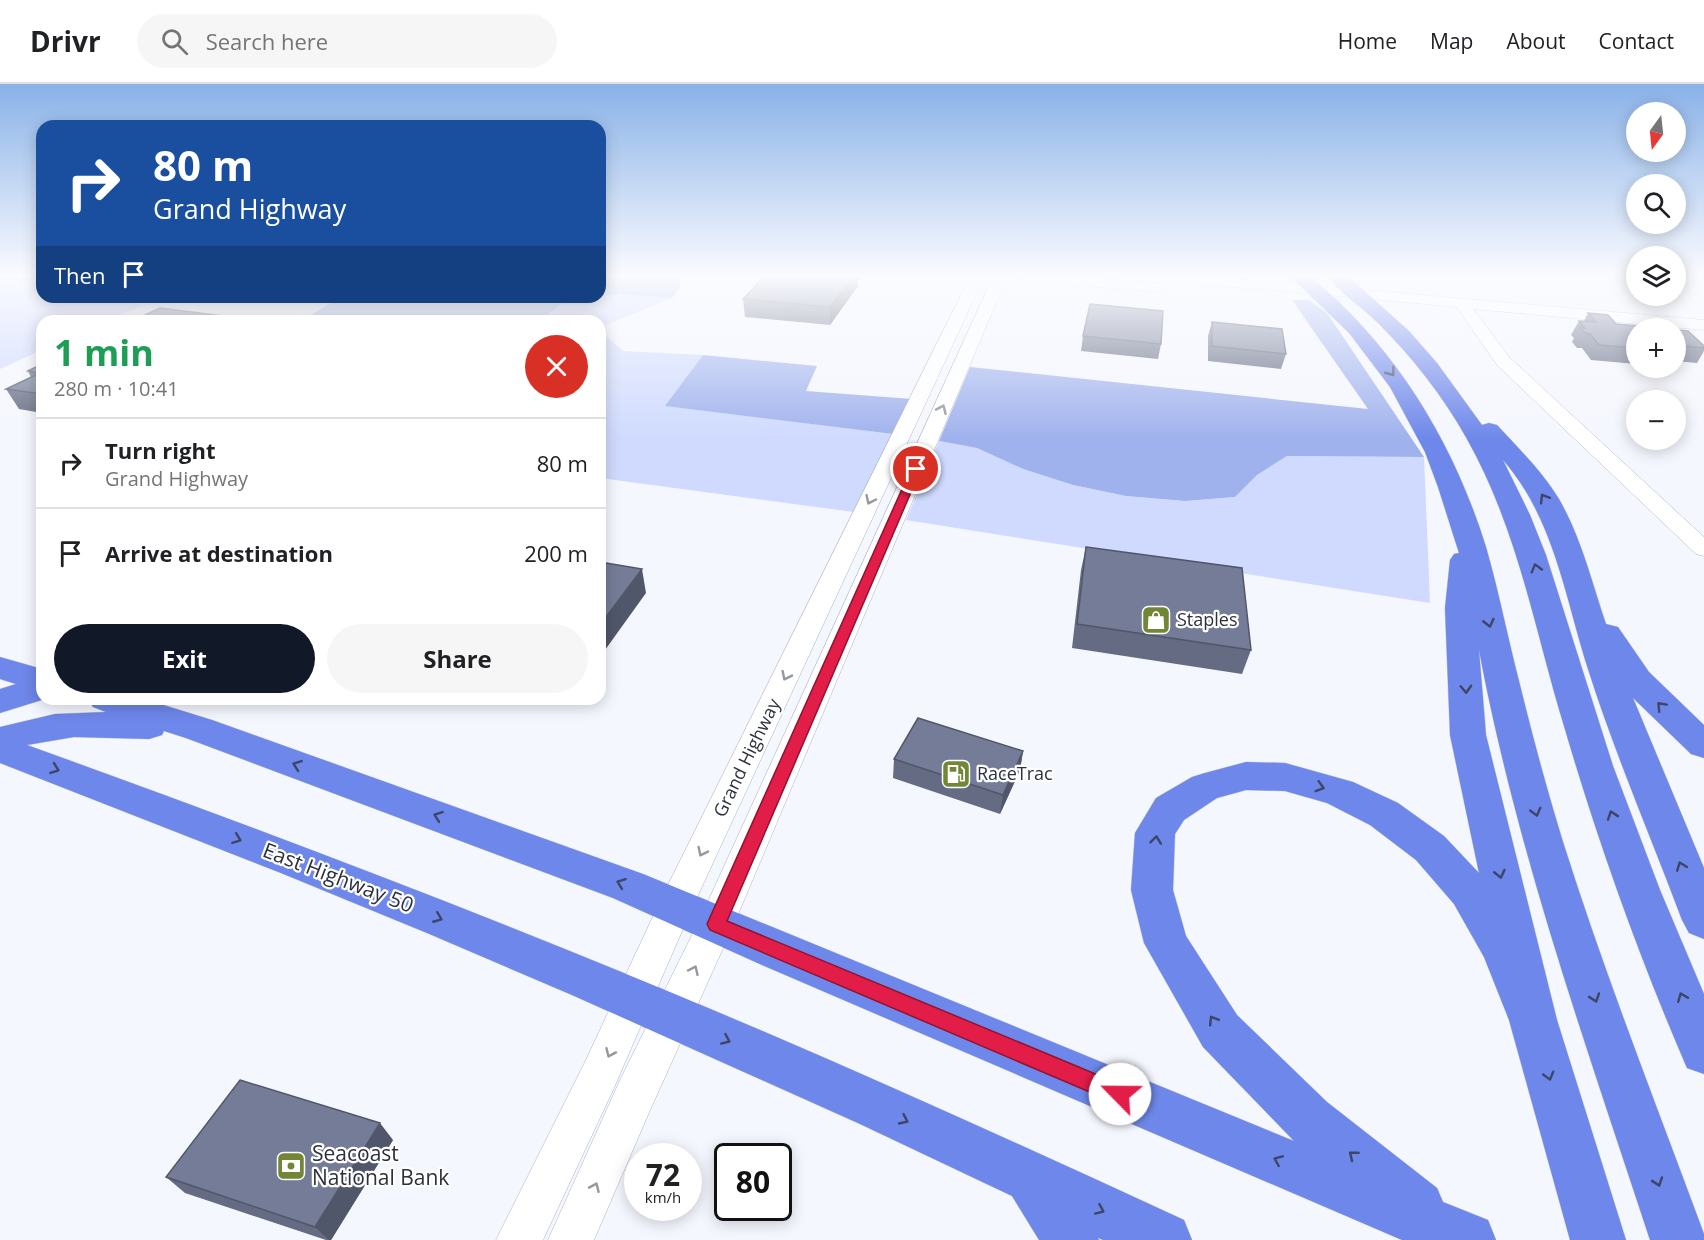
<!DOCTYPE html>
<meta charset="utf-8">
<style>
:root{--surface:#fff;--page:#f6f6f6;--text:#202124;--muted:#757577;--line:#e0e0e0;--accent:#111827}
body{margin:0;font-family:"Open Sans",sans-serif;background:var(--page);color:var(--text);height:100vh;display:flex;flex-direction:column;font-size:22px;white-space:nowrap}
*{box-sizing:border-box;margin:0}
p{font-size:20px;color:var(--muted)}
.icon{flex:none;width:33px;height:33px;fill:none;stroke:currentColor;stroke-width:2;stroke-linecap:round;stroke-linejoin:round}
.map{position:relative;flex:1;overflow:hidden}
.drawer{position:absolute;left:36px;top:231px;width:570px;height:390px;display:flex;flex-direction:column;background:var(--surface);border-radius:18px;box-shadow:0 3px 15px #0003}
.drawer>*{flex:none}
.guide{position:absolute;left:36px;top:36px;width:570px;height:183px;border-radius:18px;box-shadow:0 3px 15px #0003;background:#1a4fa0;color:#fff;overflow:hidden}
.needle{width:39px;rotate:195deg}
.tools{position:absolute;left:1626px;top:18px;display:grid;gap:12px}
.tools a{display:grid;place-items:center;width:60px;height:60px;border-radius:50%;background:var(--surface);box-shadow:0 3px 15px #0003;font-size:30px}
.speed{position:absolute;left:624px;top:1059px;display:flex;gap:12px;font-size:30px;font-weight:700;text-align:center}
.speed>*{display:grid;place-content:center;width:78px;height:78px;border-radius:50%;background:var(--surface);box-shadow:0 3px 15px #0003;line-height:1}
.speed small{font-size:15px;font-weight:400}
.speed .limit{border:3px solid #111;border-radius:9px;background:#fff;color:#111}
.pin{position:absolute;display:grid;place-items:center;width:51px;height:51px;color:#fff;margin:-26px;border:3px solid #fff;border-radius:50%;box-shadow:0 2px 6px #0007}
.me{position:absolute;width:66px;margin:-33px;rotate:293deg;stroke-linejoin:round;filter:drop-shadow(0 0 4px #0008)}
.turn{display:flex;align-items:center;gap:21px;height:126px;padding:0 18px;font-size:27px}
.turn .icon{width:78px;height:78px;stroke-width:2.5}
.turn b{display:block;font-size:42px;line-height:51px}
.then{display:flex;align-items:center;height:57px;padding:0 18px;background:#0003;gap:12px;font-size:22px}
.round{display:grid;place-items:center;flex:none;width:63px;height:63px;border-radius:32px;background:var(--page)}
.headline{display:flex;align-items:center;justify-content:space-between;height:102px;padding:0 18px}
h1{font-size:36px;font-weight:700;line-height:45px;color:#1e9e55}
.button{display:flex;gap:12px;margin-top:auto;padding:12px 18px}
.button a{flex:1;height:69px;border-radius:36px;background:var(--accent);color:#fff;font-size:24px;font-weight:700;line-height:69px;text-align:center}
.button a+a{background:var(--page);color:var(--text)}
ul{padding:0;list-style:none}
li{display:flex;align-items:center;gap:18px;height:90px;padding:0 18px;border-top:2px solid var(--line)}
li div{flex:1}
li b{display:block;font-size:22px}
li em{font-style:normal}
header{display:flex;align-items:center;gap:36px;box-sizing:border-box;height:84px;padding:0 30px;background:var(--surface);border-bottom:2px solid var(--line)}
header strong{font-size:28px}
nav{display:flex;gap:33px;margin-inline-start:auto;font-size:21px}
.search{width:420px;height:54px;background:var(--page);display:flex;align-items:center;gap:15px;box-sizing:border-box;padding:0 21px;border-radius:33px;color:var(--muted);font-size:22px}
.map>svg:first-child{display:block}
.green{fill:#cfdafe}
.forest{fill:#a0b2ed}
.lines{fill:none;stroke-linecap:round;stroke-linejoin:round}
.minor-casing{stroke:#a8b1cd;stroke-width:1}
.highway-casing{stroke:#d1d2d4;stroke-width:1}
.minor{fill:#fff;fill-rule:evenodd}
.highway{fill:#6e87ea;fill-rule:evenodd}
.wall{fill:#646b82}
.shaded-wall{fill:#51576a}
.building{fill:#747c97;stroke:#51576a;stroke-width:1.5}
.oneway{stroke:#3d4668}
.oneway2{stroke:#96989e}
.route{fill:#e11d48;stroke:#92132f;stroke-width:1.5}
.labels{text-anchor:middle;stroke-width:4.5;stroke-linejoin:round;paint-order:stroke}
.poi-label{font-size:18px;fill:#2d313c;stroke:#fff;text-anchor:start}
.street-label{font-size:18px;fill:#2d313c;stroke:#fff}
.near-street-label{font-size:21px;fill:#2d313c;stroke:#fff}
.near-poi-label{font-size:21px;fill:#2d313c;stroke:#fff;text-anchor:start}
</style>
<header>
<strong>Drivr</strong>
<div class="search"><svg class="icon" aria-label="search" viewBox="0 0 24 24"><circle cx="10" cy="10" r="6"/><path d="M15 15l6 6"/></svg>Search here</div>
<nav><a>Home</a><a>Map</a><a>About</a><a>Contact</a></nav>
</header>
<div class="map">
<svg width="1704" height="1156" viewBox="0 0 1704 1156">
<rect width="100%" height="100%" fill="#f5f7fe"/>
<path class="green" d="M 0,193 L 42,193 L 42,213 L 143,213 L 132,218 L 143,221 L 108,237 L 42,237 L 42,266 L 0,285 Z
M 618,210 L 672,214 L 603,242 L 606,243 L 606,252 L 623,267 L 703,271 L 666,322 L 893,350 L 854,428 L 600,394 L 600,237 L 540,237 L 566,216 Z
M 939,357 L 977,364 L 1023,385 L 1073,401 L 1126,412 L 1185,417 L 1235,413 L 1257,391 L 1287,372 L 1424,373 L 1430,519 L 906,436 Z"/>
<path class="forest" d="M 600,193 L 681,193 L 679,204 L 672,214 L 618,210 L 600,212 Z
M 342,213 L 589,213 L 566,216 L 540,237 L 300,237 Z
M 1292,216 L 1309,216 L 1327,229 L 1424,373 L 1287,372 L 1257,391 L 1235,413 L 1185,417 L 1126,412 L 1073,401 L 1023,385 L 977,364 L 939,357 L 970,283 L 1368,325 Z
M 703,271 L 817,282 L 806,307 L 912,315 L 893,350 L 665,322 Z"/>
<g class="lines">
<g class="minor-casing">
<path id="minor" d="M 970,193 L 984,193 L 693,822 L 613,1006 L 543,1156 L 496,1156 L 585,978 L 663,811 Z
M 993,193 L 1007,193 L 734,840 L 651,1024 L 594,1156 L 548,1156 L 621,994 L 700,835 Z
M 1019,193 L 1079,193 L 1159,200 L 1166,204 L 1159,208 L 1026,197 Z
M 1133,193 L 1206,193 L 1274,198 L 1704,236 L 1704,246 L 1473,225 L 1509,273 L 1704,453 L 1704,472 L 1696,470 L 1497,281 L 1457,223 L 1274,206 L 1140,197 Z"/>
</g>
<g class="highway-casing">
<path id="highway" d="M 1291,193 L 1311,193 C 1396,264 1453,357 1486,463 C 1499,508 1508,555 1520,601 C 1533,654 1547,706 1563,758 C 1605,891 1656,1020 1704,1150 L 1704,1156 L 1650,1156 C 1586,961 1517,768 1479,566 L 1486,651 L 1557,936 L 1626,1156 L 1570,1156 L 1509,936 L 1484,873 L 1454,820 L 1416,776 L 1370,741 L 1327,719 L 1285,707 L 1246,706 L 1217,714 L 1184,736 L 1175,750 L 1173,806 L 1186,852 L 1237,931 L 1327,1018 L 1437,1104 L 1443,1118 L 1488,1136 L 1496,1156 L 1402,1156 L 762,881 L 613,814 L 186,654 L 164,647 L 162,651 L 149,655 L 74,653 L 27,661 C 271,749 514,841 753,943 C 898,1005 1041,1070 1184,1136 L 1192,1156 L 1103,1156 L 1098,1154 L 1099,1156 L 1039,1156 L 1012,1112 L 860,1040 L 572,911 L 427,849 L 281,789 L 0,679 L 0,643 L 55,630 L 106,628 L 93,623 L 88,615 L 144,615 L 212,636 L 643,790 L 1294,1057 L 1203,963 L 1144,859 L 1131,806 L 1135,749 L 1156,714 L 1192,693 L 1205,689 L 1246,678 L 1285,679 L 1353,698 L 1398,719 L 1444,752 L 1479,789 L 1450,651 L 1445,524 L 1450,476 L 1454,470 L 1459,469 L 1438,403 L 1425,368 L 1390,303 L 1349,249 Z
M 1329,193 L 1349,193 L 1409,247 L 1437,279 L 1482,341 L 1489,339 L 1497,341 C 1519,365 1542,387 1559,415 C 1581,453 1592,499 1606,540 L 1618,543 L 1649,588 L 1704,641 L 1704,674 L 1691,670 L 1633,614 L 1704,784 L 1704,855 L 1689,849 L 1682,836 C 1651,753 1615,670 1588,585 C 1565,513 1554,434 1503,376 L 1530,431 L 1546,471 L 1613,682 L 1660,806 L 1704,910 L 1704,990 L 1687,984 C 1639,873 1598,758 1564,642 C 1534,543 1518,446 1467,355 C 1443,312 1413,274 1379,240 C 1364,224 1341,211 1329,193 Z
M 0,573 L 42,585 L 42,615 L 45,615 L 0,629 L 0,605 L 16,600 L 0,595 Z"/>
</g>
<use href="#minor" class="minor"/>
<use href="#highway" class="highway"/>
</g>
<path class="wall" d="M 764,193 L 858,193 L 858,202 L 830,241 L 745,233 L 743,215 Z
M 1588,229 L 1616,240 L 1636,244 L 1636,280 L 1591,276 L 1582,264 L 1577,264 L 1572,258 L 1574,254 L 1571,251 L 1579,237 L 1584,237 Z
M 1212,238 L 1286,270 L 1281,285 L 1208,277 L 1208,252 Z
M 1676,246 L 1704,262 L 1704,267 L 1697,279 L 1676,277 Z
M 1083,252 L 1161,260 L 1158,275 L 1081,267 Z
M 42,280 L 42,329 L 19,325 L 6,305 L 31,293 L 28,287 Z
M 1086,463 L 1251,566 L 1242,590 L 1072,564 L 1081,486 Z
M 1023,667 L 1020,686 L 1000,730 L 893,694 L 894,675 Z
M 393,1056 L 331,1156 L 326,1156 L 185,1109 L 166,1093 Z"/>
<path class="shaded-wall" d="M 852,193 L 858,193 L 858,202 L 830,241 L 830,223 Z
M 222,232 L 224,237 L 211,237 Z
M 642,485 L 646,509 L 600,573 L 600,541 Z
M 1023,667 L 1020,686 L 1000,730 L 1003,711 Z
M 380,1039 L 393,1056 L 331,1156 L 329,1156 L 315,1143 Z"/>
<path class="building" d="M 764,193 L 852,193 L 830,223 L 743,215 Z
M 1090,220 L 1163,227 L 1161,260 L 1083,252 Z
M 160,224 L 222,232 L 211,237 L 132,237 Z
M 1588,229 L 1608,231 L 1616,240 L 1660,244 L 1636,244 L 1636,264 L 1599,261 L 1590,250 L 1585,249 L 1580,243 L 1585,244 L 1579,237 L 1596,238 Z
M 1212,238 L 1282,245 L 1286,270 L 1212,262 Z
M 1676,246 L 1688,247 L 1704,262 L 1704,264 L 1676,261 Z
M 42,280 L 42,310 L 6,305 L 40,289 L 28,287 Z
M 1086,463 L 1242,484 L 1251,566 L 1077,540 Z
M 600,478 L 642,485 L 600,541 Z
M 918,634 L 1023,667 L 1003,711 L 894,675 Z
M 240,996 L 380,1039 L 315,1143 L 166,1093 Z"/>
<defs><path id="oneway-chevron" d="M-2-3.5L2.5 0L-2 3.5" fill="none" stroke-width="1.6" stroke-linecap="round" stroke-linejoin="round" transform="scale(1.5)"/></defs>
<g class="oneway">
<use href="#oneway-chevron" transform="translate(1391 288) rotate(53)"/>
<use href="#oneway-chevron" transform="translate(1544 414) rotate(-121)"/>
<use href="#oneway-chevron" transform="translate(1536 484) rotate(-106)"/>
<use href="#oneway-chevron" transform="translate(1489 539) rotate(77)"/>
<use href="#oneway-chevron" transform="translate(1466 605) rotate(88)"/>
<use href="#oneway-chevron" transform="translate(1661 622) rotate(-133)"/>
<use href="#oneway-chevron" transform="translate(297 681) rotate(-160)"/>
<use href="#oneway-chevron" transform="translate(55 685) rotate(20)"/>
<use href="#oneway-chevron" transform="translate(1320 703) rotate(16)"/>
<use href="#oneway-chevron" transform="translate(1536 728) rotate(75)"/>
<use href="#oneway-chevron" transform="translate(1612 731) rotate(-109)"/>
<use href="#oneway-chevron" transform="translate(438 732) rotate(-160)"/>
<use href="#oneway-chevron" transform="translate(237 755) rotate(21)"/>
<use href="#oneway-chevron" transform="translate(1156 756) rotate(-83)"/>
<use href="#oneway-chevron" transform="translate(1681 782) rotate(-111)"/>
<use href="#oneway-chevron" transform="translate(1500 790) rotate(77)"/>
<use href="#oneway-chevron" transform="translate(621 799) rotate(-159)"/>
<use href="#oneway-chevron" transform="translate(438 834) rotate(22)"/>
<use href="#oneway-chevron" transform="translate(1682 913) rotate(-112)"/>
<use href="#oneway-chevron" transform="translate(1595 914) rotate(71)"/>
<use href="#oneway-chevron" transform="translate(1213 936) rotate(-122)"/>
<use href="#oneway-chevron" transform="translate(726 956) rotate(24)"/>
<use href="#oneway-chevron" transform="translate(1549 992) rotate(74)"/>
<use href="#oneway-chevron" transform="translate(904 1036) rotate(25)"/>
<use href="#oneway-chevron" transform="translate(1353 1071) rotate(-141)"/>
<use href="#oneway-chevron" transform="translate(1278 1076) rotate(-157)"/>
<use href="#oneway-chevron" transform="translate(1658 1098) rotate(71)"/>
<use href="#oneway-chevron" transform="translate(1100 1126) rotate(24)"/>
</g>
<g class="oneway2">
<use href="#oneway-chevron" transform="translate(942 325) rotate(-66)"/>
<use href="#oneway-chevron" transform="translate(870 416) rotate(115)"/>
<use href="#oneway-chevron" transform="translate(786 592) rotate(116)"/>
<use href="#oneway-chevron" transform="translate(702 768) rotate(116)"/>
<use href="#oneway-chevron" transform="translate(694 886) rotate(-65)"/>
<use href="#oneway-chevron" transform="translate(610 969) rotate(114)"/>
<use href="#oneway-chevron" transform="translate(595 1103) rotate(-66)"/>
</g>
<linearGradient id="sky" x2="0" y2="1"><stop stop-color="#89b2e8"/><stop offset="0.54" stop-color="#fafbff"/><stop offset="1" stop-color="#fafbff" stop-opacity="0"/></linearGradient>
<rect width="1704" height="355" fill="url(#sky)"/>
<path class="route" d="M 916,382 L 921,385 L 727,837 L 1127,1003 L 1130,1010 L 1127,1017 L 1120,1021 L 710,846 L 707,840 L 911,385 Z"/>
<defs>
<g id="shop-square" transform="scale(1.5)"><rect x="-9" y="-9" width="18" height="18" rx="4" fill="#728636" stroke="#fff"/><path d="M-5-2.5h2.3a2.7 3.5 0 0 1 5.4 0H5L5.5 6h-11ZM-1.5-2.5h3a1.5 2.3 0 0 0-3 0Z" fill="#fff"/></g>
<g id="fuel-square" transform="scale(1.5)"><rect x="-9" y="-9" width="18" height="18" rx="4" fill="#728636" stroke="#fff"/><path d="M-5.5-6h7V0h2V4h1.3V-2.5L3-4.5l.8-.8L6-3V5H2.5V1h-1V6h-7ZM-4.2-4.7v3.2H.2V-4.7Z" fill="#fff"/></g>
<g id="bank-square" transform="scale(1.5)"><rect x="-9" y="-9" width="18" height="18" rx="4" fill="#728636" stroke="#fff"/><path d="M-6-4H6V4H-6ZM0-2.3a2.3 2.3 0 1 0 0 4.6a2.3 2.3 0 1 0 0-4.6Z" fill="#fff"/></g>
</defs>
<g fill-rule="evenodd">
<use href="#shop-square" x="1156" y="536"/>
<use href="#fuel-square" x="956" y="690"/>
<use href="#bank-square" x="291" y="1082"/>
</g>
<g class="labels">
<g class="poi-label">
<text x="1177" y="542">Staples</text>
<text x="977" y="696">RaceTrac</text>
</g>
<g class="street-label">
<text transform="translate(747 674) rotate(-64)" y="6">Grand Highway</text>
</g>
<g class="near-street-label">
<text transform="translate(338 794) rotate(21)" y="7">East Highway 50</text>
</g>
<g class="near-poi-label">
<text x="312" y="1077">Seacoast<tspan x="312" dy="24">National Bank</tspan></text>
</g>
</g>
</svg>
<div class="tools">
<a><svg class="needle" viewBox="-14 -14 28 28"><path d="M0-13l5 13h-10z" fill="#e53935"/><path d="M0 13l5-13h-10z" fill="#757577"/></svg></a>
<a><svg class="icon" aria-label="search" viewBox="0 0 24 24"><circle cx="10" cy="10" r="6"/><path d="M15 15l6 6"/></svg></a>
<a><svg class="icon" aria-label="layers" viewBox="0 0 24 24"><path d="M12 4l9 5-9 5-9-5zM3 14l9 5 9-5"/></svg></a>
<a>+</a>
<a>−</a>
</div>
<div class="speed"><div>72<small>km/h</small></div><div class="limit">80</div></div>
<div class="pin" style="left:916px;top:385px;background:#d93025"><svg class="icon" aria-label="arrive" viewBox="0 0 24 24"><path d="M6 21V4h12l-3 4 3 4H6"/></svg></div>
<svg class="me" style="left:1120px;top:1010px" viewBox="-20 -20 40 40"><circle r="19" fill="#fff"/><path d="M0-13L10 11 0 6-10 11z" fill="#e11d48"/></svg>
<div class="guide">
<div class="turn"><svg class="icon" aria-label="right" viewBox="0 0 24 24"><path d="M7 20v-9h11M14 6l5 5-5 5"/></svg><div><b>80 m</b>Grand Highway</div></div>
<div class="then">Then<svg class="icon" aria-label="arrive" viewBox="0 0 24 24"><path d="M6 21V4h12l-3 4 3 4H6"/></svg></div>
</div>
<section class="drawer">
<div class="headline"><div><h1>1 min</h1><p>280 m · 10:41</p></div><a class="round" style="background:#d93025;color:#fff"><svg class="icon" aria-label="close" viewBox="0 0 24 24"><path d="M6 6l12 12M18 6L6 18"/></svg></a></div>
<ul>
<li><svg class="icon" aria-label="right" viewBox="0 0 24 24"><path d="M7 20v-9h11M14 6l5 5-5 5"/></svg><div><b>Turn right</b><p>Grand Highway</p></div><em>80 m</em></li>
<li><svg class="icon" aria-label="arrive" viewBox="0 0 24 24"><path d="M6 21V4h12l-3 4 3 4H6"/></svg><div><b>Arrive at destination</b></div><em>200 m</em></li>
</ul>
<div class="button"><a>Exit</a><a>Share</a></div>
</section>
</div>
